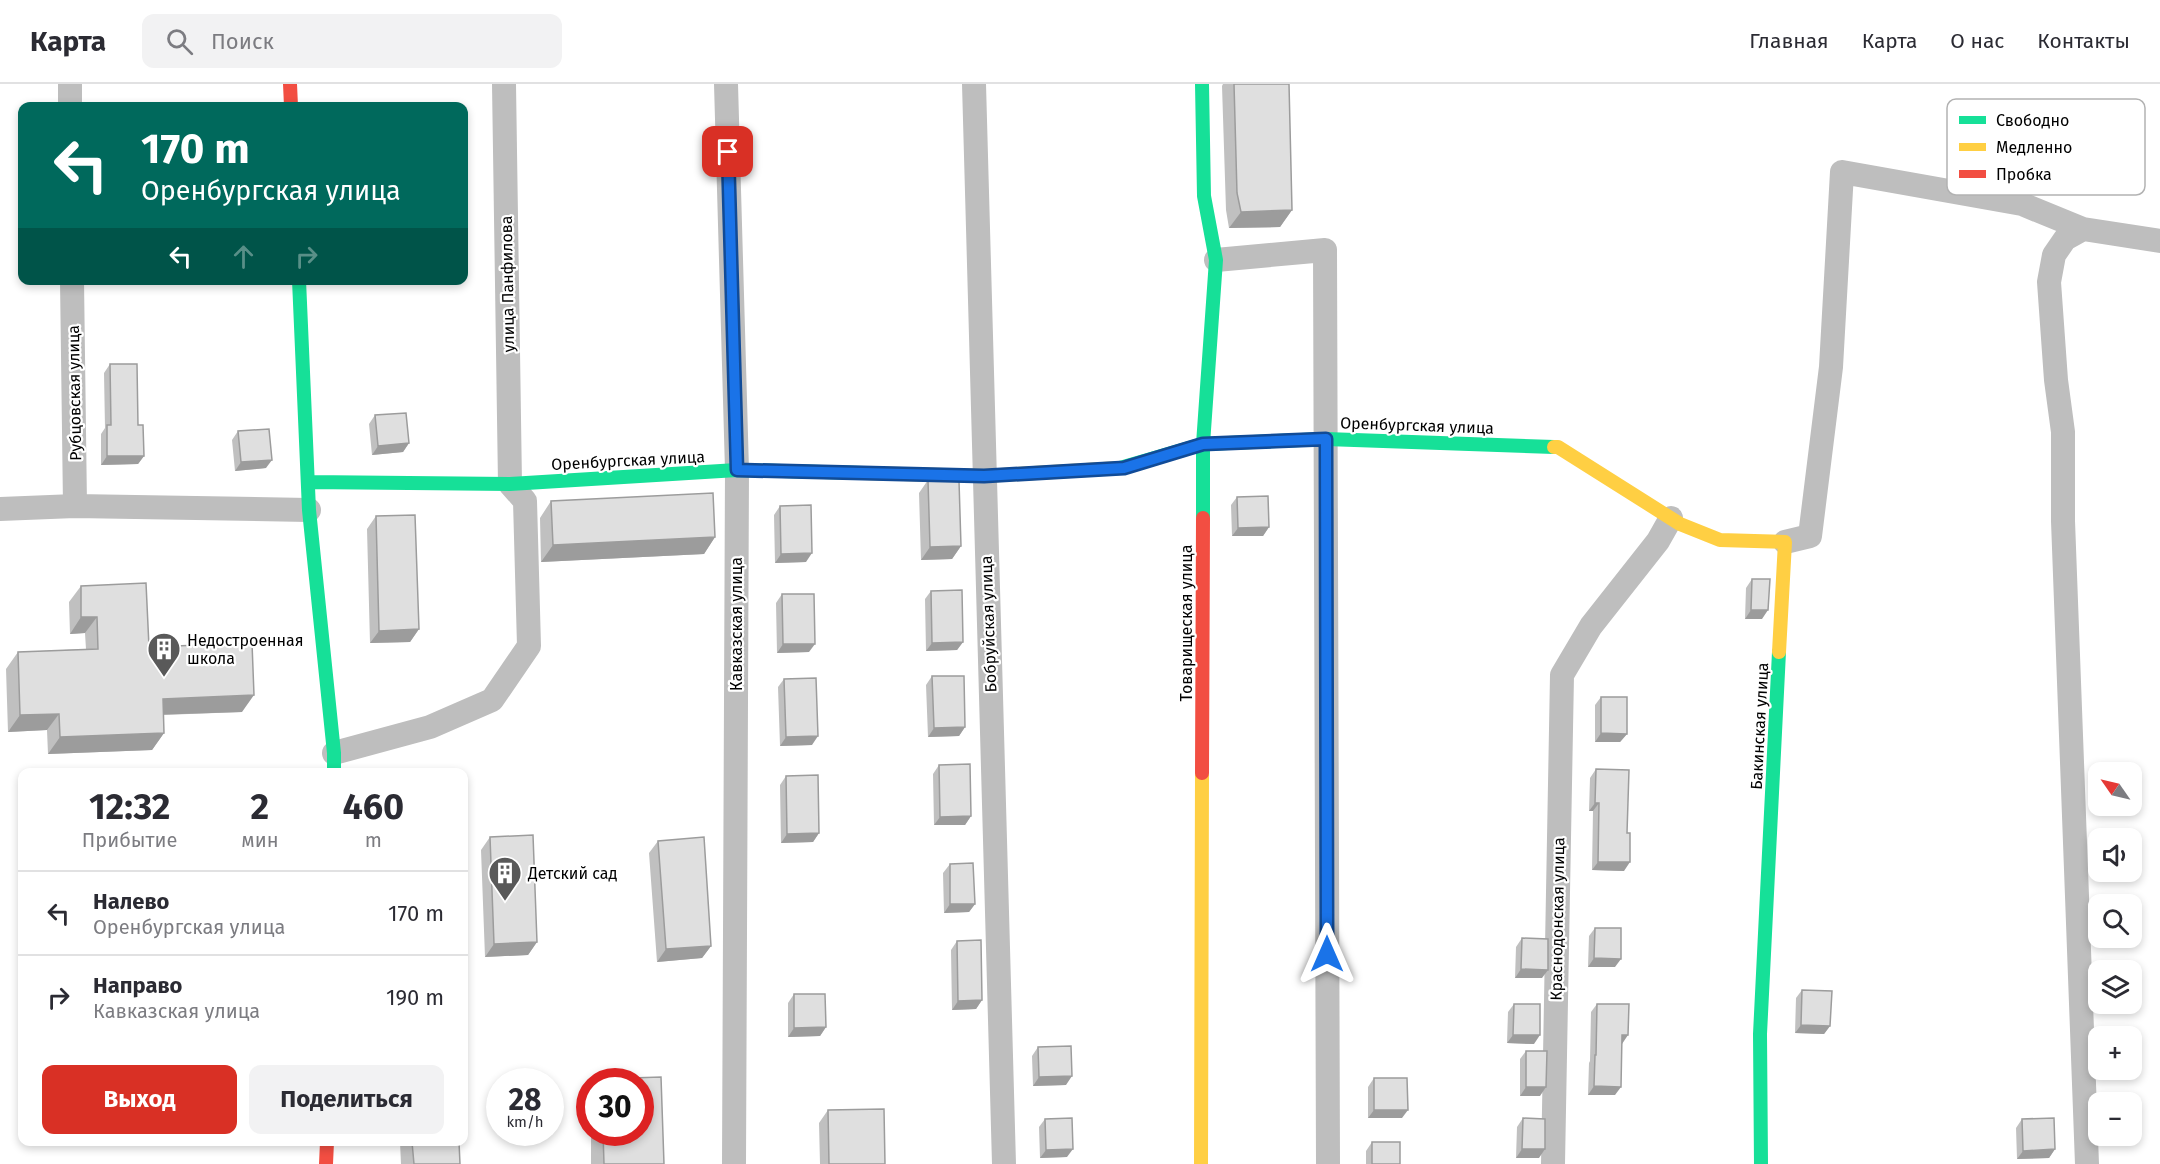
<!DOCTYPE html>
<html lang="ru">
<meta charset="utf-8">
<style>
:root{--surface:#fff;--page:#f2f2f3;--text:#2b2b33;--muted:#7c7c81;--line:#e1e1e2;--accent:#d93025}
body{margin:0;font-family:"Fira Sans",sans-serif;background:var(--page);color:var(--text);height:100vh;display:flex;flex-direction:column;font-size:22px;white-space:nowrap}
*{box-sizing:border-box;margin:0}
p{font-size:20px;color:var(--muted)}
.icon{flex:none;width:33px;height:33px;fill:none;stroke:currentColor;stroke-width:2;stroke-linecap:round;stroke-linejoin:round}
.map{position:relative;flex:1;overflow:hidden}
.details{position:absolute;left:18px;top:684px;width:450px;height:378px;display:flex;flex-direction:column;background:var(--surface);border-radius:12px;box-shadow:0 3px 9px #0003}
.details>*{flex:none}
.hud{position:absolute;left:18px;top:18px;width:450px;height:183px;border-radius:12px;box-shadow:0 3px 9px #0003;background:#00695c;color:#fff;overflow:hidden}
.needle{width:39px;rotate:304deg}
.tools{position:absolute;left:2088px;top:678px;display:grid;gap:12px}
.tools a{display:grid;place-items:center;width:54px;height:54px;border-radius:12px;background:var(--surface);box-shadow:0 3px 9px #0003;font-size:30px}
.speed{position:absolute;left:486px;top:984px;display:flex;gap:12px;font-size:30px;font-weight:700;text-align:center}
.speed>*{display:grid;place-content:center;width:78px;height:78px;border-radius:50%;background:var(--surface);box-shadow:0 3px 9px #0003;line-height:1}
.speed small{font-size:15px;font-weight:400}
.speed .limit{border:9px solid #d22;background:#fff;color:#111}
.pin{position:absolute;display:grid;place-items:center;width:51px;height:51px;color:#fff;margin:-26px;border-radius:12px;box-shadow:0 3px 9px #0006}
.me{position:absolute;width:66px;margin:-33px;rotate:0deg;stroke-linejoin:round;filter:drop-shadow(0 0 4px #0008)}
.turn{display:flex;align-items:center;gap:21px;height:126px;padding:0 24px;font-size:27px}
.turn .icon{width:78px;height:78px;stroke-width:2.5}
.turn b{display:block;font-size:42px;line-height:51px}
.lanes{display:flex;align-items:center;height:57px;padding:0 24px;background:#0003;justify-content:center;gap:30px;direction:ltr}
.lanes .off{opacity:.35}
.eta{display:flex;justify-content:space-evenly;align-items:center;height:102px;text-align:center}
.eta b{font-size:36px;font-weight:700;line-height:42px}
.primary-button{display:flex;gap:12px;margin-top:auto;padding:12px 24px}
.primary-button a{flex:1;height:69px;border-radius:12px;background:var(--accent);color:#fff;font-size:24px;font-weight:700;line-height:69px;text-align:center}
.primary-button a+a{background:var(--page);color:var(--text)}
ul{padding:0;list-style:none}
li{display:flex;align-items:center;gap:18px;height:84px;padding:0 24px;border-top:2px solid var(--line)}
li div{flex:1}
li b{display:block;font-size:22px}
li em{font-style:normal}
header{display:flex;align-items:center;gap:36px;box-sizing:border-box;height:84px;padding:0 30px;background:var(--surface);border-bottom:2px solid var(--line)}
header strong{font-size:28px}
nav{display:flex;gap:33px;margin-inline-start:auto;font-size:21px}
.search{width:420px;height:54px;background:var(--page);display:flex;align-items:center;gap:15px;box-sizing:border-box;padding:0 21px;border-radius:12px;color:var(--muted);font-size:22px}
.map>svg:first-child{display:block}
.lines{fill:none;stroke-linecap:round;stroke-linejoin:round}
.street{stroke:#bebebe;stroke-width:24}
.fast{stroke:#16e098;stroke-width:14}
.slow{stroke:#ffcf43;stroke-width:14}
.jam{stroke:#f24e42;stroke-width:14}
.wall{fill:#c0c0c0}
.shaded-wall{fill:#9c9c9c}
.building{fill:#dfdfdf;stroke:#9c9c9c;stroke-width:1.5}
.route-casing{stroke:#114b97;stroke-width:15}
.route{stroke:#1a73e8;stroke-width:10}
.labels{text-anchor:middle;stroke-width:4.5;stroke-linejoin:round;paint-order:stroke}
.street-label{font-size:16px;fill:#000;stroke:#fff}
.poi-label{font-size:16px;fill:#000;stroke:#fff;text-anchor:start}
.key{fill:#fff;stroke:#b2b2b2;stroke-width:1.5}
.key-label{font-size:16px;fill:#000}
</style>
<header>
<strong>Карта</strong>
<div class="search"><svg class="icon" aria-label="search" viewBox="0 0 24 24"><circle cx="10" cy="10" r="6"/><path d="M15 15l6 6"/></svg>Поиск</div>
<nav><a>Главная</a><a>Карта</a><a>О нас</a><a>Контакты</a></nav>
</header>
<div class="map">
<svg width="2160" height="1080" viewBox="0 0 2160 1080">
<rect width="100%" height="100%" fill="#fff"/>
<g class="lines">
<path class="street" d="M 70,0 L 70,22
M 726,0 L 737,386 L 734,1080
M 974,0 L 1004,1080
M 1216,176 L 1325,166 L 1328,1080
M 72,196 L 75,422
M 0,425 L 75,422 L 309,426
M 1785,458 L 1810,452 L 1831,283 L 1842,88 L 2022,120 L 2083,145
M 334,669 L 430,643 L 492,616 L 529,562 L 525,417 L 510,400 L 504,0
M 1553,1080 L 1562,591 L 1591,542 L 1658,457 L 1671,434
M 2087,1080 L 2063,437 L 2063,348 L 2056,296 L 2049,198 L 2054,171 L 2065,155 L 2083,145 L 2160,157"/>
<path class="fast" d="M 1202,0 L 1204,112 L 1216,176 L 1203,360 L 1203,434
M 299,196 L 309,426 L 334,669 L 334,688
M 1120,384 L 1203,360 L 1326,355 L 1554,363
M 308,398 L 510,400 L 737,386 L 863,389
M 1761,1080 L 1760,950 L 1779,568"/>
<path class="slow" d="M 1554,363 L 1558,363 L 1680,440 L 1720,456 L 1785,458 L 1779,568
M 863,389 L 984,392 L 1120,384
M 1201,1080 L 1202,689"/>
<path class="jam" d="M 290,0 L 291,22
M 1202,689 L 1203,434
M 326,1080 L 327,1058"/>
</g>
<path class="wall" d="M 1223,0 L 1289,0 L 1292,126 L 1280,143 L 1229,144 L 1226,126 L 1222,2 Z
M 110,280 L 138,341 L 144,372 L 138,380 L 101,381 L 101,350 L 105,344 L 104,289 Z
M 375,331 L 409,359 L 403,368 L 372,371 L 369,340 Z
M 238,347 L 266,384 L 235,387 L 232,356 Z
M 928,396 L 961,462 L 952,475 L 921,476 L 919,409 Z
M 1237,413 L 1269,443 L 1263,452 L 1232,452 L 1231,421 Z
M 551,417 L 715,453 L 704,470 L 541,478 L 540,434 Z
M 780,422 L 806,478 L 775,479 L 774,431 Z
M 376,432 L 419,545 L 410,558 L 370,559 L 367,445 Z
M 1752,495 L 1762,535 L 1745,535 L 1746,504 Z
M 81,502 L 149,563 L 242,628 L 163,631 L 164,649 L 152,666 L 48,670 L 47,646 L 8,648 L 6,585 L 18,568 L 86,565 L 85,549 L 70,550 L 69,518 Z
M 931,507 L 963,558 L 957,566 L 926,567 L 925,515 Z
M 782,510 L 809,568 L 777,569 L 776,519 Z
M 932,592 L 965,643 L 959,652 L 928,653 L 926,601 Z
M 784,595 L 812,661 L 780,662 L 778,603 Z
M 1601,613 L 1627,650 L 1620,658 L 1595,658 L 1595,621 Z
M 939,681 L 971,732 L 965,741 L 934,741 L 933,690 Z
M 1596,685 L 1627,749 L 1624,787 L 1592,786 L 1593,727 L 1589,727 L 1590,694 Z
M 786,692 L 819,749 L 813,758 L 781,759 L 780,701 Z
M 490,753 L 537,858 L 528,871 L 485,873 L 481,766 Z
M 658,757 L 711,862 L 702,874 L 657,878 L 649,769 Z
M 950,780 L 975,820 L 969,828 L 944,829 L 943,789 Z
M 1595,844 L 1615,883 L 1588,883 L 1589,852 Z
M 1522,854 L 1542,894 L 1515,894 L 1516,863 Z
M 957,857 L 982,916 L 976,925 L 952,926 L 951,866 Z
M 1802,906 L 1830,942 L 1824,950 L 1795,949 L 1796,914 Z
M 794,910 L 826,943 L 820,952 L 788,953 L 788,919 Z
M 1514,920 L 1534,960 L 1507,959 L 1508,928 Z
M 1597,920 L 1622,960 L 1615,1011 L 1588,1011 L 1589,979 L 1590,977 L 1591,928 Z
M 1038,963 L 1066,1001 L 1033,1002 L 1032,972 Z
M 1526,967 L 1540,1012 L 1520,1012 L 1520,975 Z
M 661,993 L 664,1080 L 591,1080 L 591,1048 L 640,1048 L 640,998 L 599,998 L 601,995 Z
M 1374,994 L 1402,1034 L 1368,1034 L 1368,1003 Z
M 828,1026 L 885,1080 L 820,1080 L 819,1039 Z
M 1523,1034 L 1539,1074 L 1516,1074 L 1517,1043 Z
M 1045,1035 L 1067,1073 L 1040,1074 L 1039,1043 Z
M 2022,1035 L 2055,1065 L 2049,1074 L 2017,1075 L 2016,1044 Z
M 400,1058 L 459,1058 L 460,1080 L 401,1080 Z
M 1372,1058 L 1400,1080 L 1366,1080 L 1366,1067 Z"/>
<path class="shaded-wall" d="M 1292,126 L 1280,143 L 1229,144 L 1241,128 Z
M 409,359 L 403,368 L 372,371 L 378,362 Z
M 107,372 L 144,372 L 138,380 L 101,381 Z
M 272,376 L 266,384 L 235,387 L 241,378 Z
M 1269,443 L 1263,452 L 1232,452 L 1238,444 Z
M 715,453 L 704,470 L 541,478 L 553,461 Z
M 961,462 L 952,475 L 921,476 L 930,463 Z
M 812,469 L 806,478 L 775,479 L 781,470 Z
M 1751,526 L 1768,526 L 1762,535 L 1745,535 Z
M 81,533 L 97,533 L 85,549 L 70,550 Z
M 419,545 L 410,558 L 370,559 L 379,547 Z
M 963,558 L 957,566 L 926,567 L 932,559 Z
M 783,560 L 815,560 L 809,568 L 777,569 Z
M 254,611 L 242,628 L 151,631 L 163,615 Z
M 59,630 L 47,646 L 8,648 L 20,631 Z
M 965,643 L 959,652 L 928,653 L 934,644 Z
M 164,649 L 152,666 L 48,670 L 60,653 Z
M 1601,649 L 1627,650 L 1620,658 L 1595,658 Z
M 818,652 L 812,661 L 780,662 L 786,653 Z
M 1595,719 L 1599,719 L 1593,727 L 1589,727 Z
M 971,732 L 965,741 L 934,741 L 940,733 Z
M 819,749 L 813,758 L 781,759 L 787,750 Z
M 1598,778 L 1630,778 L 1624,787 L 1592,786 Z
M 950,820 L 975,820 L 969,828 L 944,829 Z
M 537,858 L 528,871 L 485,873 L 494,860 Z
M 711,862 L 702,874 L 657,878 L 666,865 Z
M 1594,874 L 1621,875 L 1615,883 L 1588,883 Z
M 1521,885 L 1548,886 L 1542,894 L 1515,894 Z
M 982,916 L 976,925 L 952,926 L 958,917 Z
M 1801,941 L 1830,942 L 1824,950 L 1795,949 Z
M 826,943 L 820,952 L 788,953 L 794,944 Z
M 1513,951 L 1540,951 L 1534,960 L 1507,959 Z
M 1622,951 L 1628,951 L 1622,960 Z
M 1072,992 L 1066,1001 L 1033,1002 L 1039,993 Z
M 1594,1002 L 1621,1003 L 1615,1011 L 1588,1011 Z
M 1526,1003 L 1546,1003 L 1540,1012 L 1520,1012 Z
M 1374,1026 L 1408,1026 L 1402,1034 L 1368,1034 Z
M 1073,1065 L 1067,1073 L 1040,1074 L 1046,1066 Z
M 1522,1065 L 1545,1065 L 1539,1074 L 1516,1074 Z
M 2055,1065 L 2049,1074 L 2017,1075 L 2023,1067 Z"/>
<path class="building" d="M 1234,0 L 1289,0 L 1292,126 L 1241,128 L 1237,109 Z
M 110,280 L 137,280 L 138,341 L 143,341 L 144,372 L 107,372 L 107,341 L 111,341 Z
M 406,329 L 409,359 L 378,362 L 375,331 Z
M 269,345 L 272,376 L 241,378 L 238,347 Z
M 928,396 L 959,397 L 961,462 L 930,463 Z
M 713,409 L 715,453 L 553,461 L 551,417 Z
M 1268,412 L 1269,443 L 1238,444 L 1237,413 Z
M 811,421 L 812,469 L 781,470 L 780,422 Z
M 415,431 L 419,545 L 379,547 L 376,432 Z
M 1752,495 L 1770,495 L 1768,526 L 1751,526 Z
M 146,499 L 149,563 L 252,559 L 254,611 L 163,615 L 164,649 L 60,653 L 59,630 L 20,631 L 18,568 L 98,565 L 97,533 L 81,533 L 81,502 Z
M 962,506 L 963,558 L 932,559 L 931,507 Z
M 782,510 L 814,510 L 815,560 L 783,560 Z
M 932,592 L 964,592 L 965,643 L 934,644 Z
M 816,594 L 818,652 L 786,653 L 784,595 Z
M 1601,613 L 1627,613 L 1627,650 L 1601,649 Z
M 970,680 L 971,732 L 940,733 L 939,681 Z
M 1596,685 L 1629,686 L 1627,749 L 1630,749 L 1630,778 L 1598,778 L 1599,719 L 1595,719 Z
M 818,691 L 819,749 L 787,750 L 786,692 Z
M 533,751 L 537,858 L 494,860 L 490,753 Z
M 704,753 L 711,862 L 666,865 L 658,757 Z
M 973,779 L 975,820 L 950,820 L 950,780 Z
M 1595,844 L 1621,844 L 1621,875 L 1594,874 Z
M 1522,854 L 1548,855 L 1548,886 L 1521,885 Z
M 981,856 L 982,916 L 958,917 L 957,857 Z
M 1802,906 L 1832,907 L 1830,942 L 1801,941 Z
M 794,910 L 825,910 L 826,943 L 794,944 Z
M 1514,920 L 1540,920 L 1540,951 L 1513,951 Z
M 1597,920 L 1629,920 L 1628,951 L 1622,951 L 1621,1003 L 1594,1002 L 1595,971 L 1596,971 Z
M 1071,962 L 1072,992 L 1039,993 L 1038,963 Z
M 1526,967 L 1547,967 L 1546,1003 L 1526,1003 Z
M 661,993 L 664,1080 L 604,1080 L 603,1048 L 640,1048 L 640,998 L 601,998 L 601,995 Z
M 1374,994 L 1407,994 L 1408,1026 L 1374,1026 Z
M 884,1025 L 885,1080 L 829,1080 L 828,1026 Z
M 1072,1034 L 1073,1065 L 1046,1066 L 1045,1035 Z
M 1523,1034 L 1545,1035 L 1545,1065 L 1522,1065 Z
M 2054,1034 L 2055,1065 L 2023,1067 L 2022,1035 Z
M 412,1058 L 459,1058 L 460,1080 L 414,1080 Z
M 1372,1058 L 1400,1058 L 1400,1080 L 1372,1080 Z"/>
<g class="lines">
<g class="route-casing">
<path id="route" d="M 728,68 L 737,386 L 984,392 L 1124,384 L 1203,360 L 1326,355 L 1327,870"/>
</g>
<use href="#route" class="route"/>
</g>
<defs>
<g id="building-pin" transform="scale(1.725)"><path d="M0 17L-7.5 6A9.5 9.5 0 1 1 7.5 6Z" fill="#595959" stroke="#fff"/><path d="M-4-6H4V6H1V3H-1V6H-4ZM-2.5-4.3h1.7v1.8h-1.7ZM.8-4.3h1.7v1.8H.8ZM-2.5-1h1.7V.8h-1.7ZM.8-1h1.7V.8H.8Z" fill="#fff"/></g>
</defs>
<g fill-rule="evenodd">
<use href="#building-pin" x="164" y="565"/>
<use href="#building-pin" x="505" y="789"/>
</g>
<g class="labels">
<g class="street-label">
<text transform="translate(507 200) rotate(-91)" y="6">улица Панфилова</text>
<text transform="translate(74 309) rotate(-91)" y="6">Рубцовская улица</text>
<text transform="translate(1417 341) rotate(2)" y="6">Оренбургская улица</text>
<text transform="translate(628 376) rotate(-3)" y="6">Оренбургская улица</text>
<text transform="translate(1186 539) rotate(-90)" y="6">Товарищеская улица</text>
<text transform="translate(736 540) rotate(-90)" y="6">Кавказская улица</text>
<text transform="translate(988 540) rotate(-92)" y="6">Бобруйская улица</text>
<text transform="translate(1759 642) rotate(-87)" y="6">Бакинская улица</text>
<text transform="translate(1557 835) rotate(-89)" y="6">Краснодонская улица</text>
</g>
<g class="poi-label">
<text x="187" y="562">Недостроенная<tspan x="187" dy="18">школа</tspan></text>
<text x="528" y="795">Детский сад</text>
</g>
</g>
<rect x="1947" y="15" width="198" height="96" rx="9" class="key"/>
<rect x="1959" y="32" width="27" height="8" fill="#16e098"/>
<rect x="1959" y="59" width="27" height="8" fill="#ffcf43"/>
<rect x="1959" y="86" width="27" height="8" fill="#f24e42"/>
<g class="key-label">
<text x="1996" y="42">Свободно</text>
<text x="1996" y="69">Медленно</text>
<text x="1996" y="96">Пробка</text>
</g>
</svg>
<div class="tools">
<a><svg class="needle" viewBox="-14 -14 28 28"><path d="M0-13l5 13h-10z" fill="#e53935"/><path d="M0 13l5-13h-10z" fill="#7c7c81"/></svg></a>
<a><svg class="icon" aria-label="sound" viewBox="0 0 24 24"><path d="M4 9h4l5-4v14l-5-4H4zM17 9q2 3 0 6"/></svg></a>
<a><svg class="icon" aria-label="search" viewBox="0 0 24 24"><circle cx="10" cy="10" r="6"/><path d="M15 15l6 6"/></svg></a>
<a><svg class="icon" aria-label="layers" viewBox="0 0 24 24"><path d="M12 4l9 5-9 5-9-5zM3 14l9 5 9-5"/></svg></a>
<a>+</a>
<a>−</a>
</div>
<div class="speed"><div>28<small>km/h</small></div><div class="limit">30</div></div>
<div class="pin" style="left:728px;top:68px;background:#d93025"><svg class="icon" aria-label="arrive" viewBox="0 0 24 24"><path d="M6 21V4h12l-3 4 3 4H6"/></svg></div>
<svg class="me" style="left:1327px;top:870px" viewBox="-20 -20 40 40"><path d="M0-17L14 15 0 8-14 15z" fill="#1a73e8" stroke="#fff" stroke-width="4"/></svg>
<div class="hud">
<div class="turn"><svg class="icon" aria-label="left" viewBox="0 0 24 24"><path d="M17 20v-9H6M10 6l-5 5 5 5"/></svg><div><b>170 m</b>Оренбургская улица</div></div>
<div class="lanes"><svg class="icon" aria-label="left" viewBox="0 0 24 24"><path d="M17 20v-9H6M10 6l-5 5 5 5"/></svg><svg class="icon off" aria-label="ahead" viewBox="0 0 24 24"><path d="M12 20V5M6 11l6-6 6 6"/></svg><svg class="icon off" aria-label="right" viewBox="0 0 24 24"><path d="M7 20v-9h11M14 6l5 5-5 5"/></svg></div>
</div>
<section class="details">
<div class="eta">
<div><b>12:32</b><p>Прибытие</p></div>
<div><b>2</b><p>мин</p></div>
<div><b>460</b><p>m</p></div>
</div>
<ul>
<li><svg class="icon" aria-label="left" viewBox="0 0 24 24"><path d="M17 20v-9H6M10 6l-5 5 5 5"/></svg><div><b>Налево</b><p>Оренбургская улица</p></div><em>170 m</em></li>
<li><svg class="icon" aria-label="right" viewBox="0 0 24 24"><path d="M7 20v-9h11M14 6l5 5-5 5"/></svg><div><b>Направо</b><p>Кавказская улица</p></div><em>190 m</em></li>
</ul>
<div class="primary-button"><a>Выход</a><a>Поделиться</a></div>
</section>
</div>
